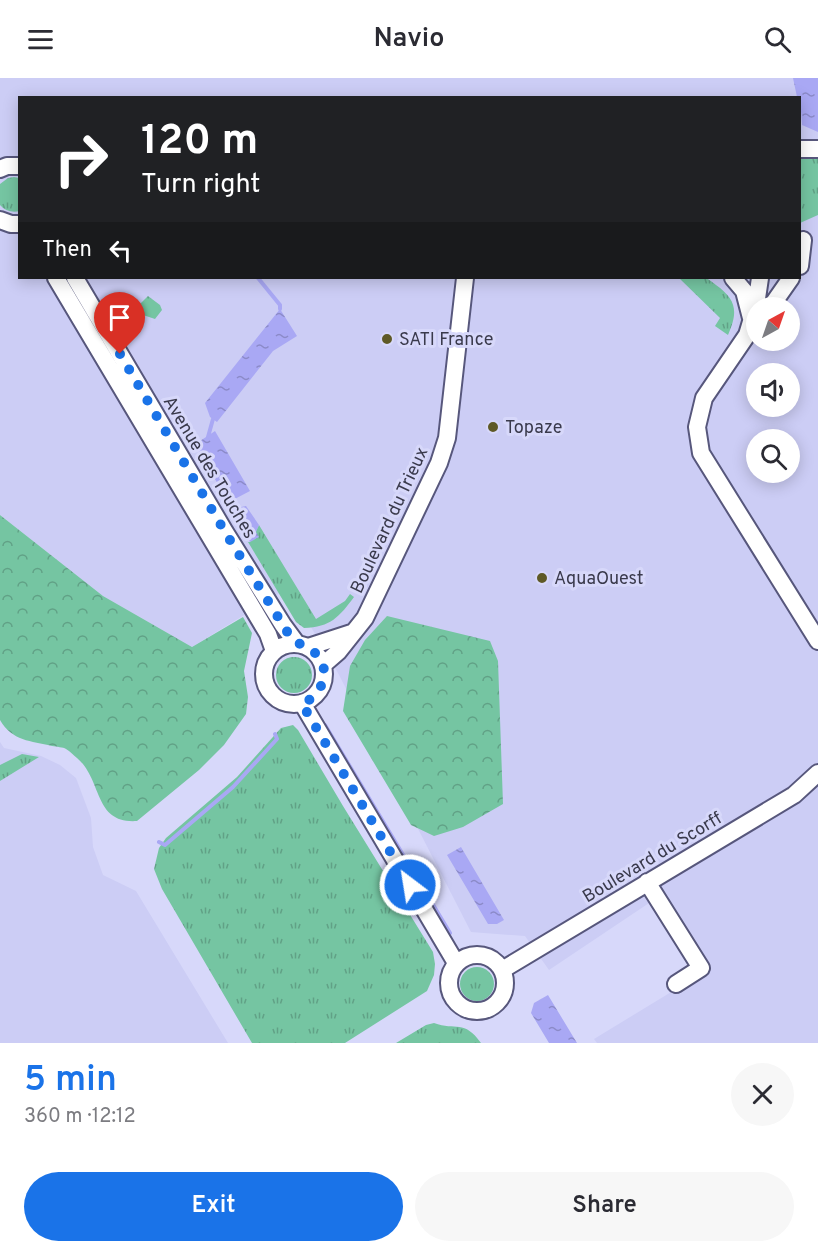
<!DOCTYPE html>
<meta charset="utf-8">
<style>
:root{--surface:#fff;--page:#f7f7f7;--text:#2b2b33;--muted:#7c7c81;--accent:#1a73e8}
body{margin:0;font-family:Overpass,sans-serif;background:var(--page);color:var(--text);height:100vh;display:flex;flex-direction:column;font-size:22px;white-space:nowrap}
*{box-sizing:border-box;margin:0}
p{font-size:20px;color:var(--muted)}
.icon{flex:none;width:33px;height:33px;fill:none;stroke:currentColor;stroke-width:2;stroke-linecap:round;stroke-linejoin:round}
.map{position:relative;height:965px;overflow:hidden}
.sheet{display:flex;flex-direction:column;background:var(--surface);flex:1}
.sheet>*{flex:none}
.hud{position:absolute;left:18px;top:18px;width:783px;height:183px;border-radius:0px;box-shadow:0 3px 15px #0003;background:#202124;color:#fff;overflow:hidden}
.needle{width:39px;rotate:40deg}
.controls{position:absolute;left:746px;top:219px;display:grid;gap:12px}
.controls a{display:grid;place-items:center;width:54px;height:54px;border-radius:50%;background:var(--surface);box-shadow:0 3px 15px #0003;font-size:30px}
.pin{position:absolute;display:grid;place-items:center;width:51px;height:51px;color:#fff;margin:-62px -26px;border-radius:50% 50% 50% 0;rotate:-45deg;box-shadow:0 0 6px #0007}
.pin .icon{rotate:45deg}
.me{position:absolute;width:66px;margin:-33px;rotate:329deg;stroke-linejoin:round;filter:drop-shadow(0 0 4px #0008)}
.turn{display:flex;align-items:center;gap:21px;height:126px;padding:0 24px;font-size:27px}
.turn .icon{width:78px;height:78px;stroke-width:2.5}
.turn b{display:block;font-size:42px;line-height:51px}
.then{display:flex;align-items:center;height:57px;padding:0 24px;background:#0003;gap:12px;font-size:22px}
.round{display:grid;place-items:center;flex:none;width:63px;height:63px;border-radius:32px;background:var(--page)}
.overview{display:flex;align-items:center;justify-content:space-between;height:102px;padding:0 24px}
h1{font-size:36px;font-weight:600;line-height:45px;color:var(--accent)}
.primary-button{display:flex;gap:12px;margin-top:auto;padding:12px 24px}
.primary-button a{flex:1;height:69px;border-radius:36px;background:var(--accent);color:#fff;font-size:24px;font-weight:600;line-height:69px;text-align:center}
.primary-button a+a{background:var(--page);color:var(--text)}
header{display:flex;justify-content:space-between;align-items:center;height:78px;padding:0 24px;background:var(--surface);font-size:27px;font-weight:600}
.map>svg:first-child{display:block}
.built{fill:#cccdf5;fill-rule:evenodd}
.grass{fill:url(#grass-tufts)}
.forest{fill:url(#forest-crowns)}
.water{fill:url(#water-ripples)}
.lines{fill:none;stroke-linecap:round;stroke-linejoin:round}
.stream{stroke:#a9a8f4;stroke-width:4}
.minor-casing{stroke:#57577c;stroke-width:20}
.minor{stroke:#fff;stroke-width:16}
.route{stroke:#1a73e8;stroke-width:10;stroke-dasharray:0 18}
.poi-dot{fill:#5e5926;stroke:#d7d8fa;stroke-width:2}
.labels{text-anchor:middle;stroke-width:6;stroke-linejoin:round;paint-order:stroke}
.poi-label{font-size:18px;fill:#3a3a4c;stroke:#d7d8fa;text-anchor:start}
.street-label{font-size:18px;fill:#3a3a4c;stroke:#d7d8fa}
</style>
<header><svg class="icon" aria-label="menu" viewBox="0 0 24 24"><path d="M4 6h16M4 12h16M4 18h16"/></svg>Navio<svg class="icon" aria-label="search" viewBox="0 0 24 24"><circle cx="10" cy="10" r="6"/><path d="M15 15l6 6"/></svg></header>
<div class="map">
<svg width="818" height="965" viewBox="0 0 818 965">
<defs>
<pattern id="grass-tufts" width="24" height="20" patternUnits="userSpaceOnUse" patternTransform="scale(1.5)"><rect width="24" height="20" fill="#75c5a2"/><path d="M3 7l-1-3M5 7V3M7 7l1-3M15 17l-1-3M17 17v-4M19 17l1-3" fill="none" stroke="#61a186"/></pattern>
<pattern id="forest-crowns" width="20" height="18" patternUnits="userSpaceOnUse" patternTransform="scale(1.5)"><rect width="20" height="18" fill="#75c5a2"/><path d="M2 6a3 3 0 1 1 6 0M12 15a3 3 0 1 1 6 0" fill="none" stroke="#61a186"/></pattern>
<pattern id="water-ripples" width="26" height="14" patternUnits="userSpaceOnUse" patternTransform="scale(1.5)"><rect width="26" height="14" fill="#a9a8f4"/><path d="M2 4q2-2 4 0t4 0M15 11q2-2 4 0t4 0" fill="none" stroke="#8b8ac8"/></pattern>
</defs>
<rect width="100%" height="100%" fill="#d7d8fa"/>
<path class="built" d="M 0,0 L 818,0 L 818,965 L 597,965 L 594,961 L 709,891 L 664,815 L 549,892 L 525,858 L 471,854 L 338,595 L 288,510 L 192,569 L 103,518 L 0,437 ZM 20,20 L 800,20 L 800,200 L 20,200 ZM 756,230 L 789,230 L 789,262 L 756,262 ZM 756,296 L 789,296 L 789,328 L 756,328 ZM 756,362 L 789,362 L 789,394 L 756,394 Z
M 0,664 L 4,670 L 41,678 L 60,687 L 76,700 L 91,740 L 93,769 L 103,797 L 136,813 L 228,965 L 0,965 Z"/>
<path class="grass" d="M 800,80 L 818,80 L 818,137 L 800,145 Z
M 14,99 L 19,100 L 20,133 C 12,135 5,133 0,127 L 0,106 L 8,100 Z
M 679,200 C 687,199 696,198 704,200 C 708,200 712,204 716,207 C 737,222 738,234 728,257 L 715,248 L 720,240 Z
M 148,218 L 160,227 L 162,232 L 155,241 L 143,237 L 139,230 L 140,226 Z
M 259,447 L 316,541 L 345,523 L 350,516 L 354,519 C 339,539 331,549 304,550 L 296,544 L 248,464 L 250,464 Z
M276 597a18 18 0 1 1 36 0a18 18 0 1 1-36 0Z
M 293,647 L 298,652 L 343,728 L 433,874 L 435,886 L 434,897 L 427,913 L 345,965 L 252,965 L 162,811 L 154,791 L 159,770 L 166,760 L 237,699 L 281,650 Z
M 22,676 L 39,679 L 0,703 L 0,687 Z
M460 906a17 17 0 1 1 34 0a17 17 0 1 1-34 0Z
M 434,945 C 456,953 464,941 481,965 L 396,965 L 426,947 Z"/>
<path class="forest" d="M 0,437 L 103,518 L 192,569 L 243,539 L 252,555 L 244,593 L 248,619 L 246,636 L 224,667 L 199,692 L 137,743 C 93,746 103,702 77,680 C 74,678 70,673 66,671 C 63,669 57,669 52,668 C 31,663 12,663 0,642 Z
M 387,538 L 490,563 L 498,583 L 503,726 L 463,749 L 434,758 L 411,747 L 343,633 L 350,588 L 365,562 Z"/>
<path class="water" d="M 793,0 L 818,0 L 818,54 L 802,47 L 800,20 L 797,19 Z
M 280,231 L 297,258 L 273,273 L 217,344 L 210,339 L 205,325 Z
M 215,353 L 250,413 L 229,424 L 194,367 Z
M 246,428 L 259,447 L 256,454 L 259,459 L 250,464 L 231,431 Z
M 461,769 L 504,842 L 497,846 L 488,846 L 447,777 Z
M 548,917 L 577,965 L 549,965 L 531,935 L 534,925 Z"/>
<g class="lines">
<path class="stream" d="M 258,200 L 280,227 L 280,231
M 208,359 L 213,341
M 325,647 L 450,855
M 159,764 L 165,767 L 233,709 L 277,661 L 275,656"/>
<g class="minor-casing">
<path id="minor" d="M 800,71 L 818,71
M 0,91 L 7,88 L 20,88
M 0,142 L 11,146 L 20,146
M 800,188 L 803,162
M 56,200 L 268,556 L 274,573
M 75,200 L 225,454 L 283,547 L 297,566
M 733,200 L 744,213 L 751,240
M 760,200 L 756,227 L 747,257 L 704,320 L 697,349 L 701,375 L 818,563
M 770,230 L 791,200
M264 596a30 30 0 1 1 60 0a30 30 0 1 1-60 0Z
M 308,569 L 351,555
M 323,587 L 338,574 L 365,540 L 439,385 L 447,360 L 465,200
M 302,625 L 456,885
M 647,804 L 701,890 L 676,906
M449 905a28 28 0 1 1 56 0a28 28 0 1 1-56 0Z
M 502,892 L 794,717 L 818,695"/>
</g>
<use href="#minor" class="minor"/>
</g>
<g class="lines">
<path class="route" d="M 120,276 L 225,454 L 291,560 C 298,567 307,567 315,575 C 333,592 322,617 302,626 L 410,807"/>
</g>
<g class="poi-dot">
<circle cx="387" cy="261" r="6"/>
<circle cx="493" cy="349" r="6"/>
<circle cx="542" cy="500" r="6"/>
</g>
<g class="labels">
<g class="poi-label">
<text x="399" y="267">SATI France</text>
<text x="505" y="355">Topaze</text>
<text x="554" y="506">AquaOuest</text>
</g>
<g class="street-label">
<text transform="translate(210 389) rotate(59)" y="6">Avenue des Touches</text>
<text transform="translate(389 442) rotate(-65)" y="6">Boulevard du Trieux</text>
<text transform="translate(652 779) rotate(-31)" y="6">Boulevard du Scorff</text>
</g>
</g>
</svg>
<div class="controls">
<a><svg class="needle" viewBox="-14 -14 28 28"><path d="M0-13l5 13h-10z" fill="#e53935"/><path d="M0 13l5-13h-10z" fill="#7c7c81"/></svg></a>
<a><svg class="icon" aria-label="sound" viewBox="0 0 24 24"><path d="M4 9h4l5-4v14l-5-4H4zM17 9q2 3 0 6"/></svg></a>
<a><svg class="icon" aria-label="search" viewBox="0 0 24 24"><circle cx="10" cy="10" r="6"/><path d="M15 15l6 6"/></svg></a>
</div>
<div class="pin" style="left:120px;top:276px;background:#d93025"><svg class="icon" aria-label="arrive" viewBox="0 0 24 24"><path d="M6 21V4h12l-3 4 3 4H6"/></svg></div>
<svg class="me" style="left:410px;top:807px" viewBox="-20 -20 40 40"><circle r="17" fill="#1a73e8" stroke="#fff" stroke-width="3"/><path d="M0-11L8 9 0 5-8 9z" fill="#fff"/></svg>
<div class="hud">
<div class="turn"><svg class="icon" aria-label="right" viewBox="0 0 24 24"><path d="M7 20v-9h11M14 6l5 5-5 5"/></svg><div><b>120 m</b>Turn right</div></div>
<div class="then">Then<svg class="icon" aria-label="left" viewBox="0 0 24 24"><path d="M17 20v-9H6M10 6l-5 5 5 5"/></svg></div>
</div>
</div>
<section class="sheet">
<div class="overview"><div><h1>5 min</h1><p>360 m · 12:12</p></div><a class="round"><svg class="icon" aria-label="close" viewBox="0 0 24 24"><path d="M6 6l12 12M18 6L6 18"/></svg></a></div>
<div class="primary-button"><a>Exit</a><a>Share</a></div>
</section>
